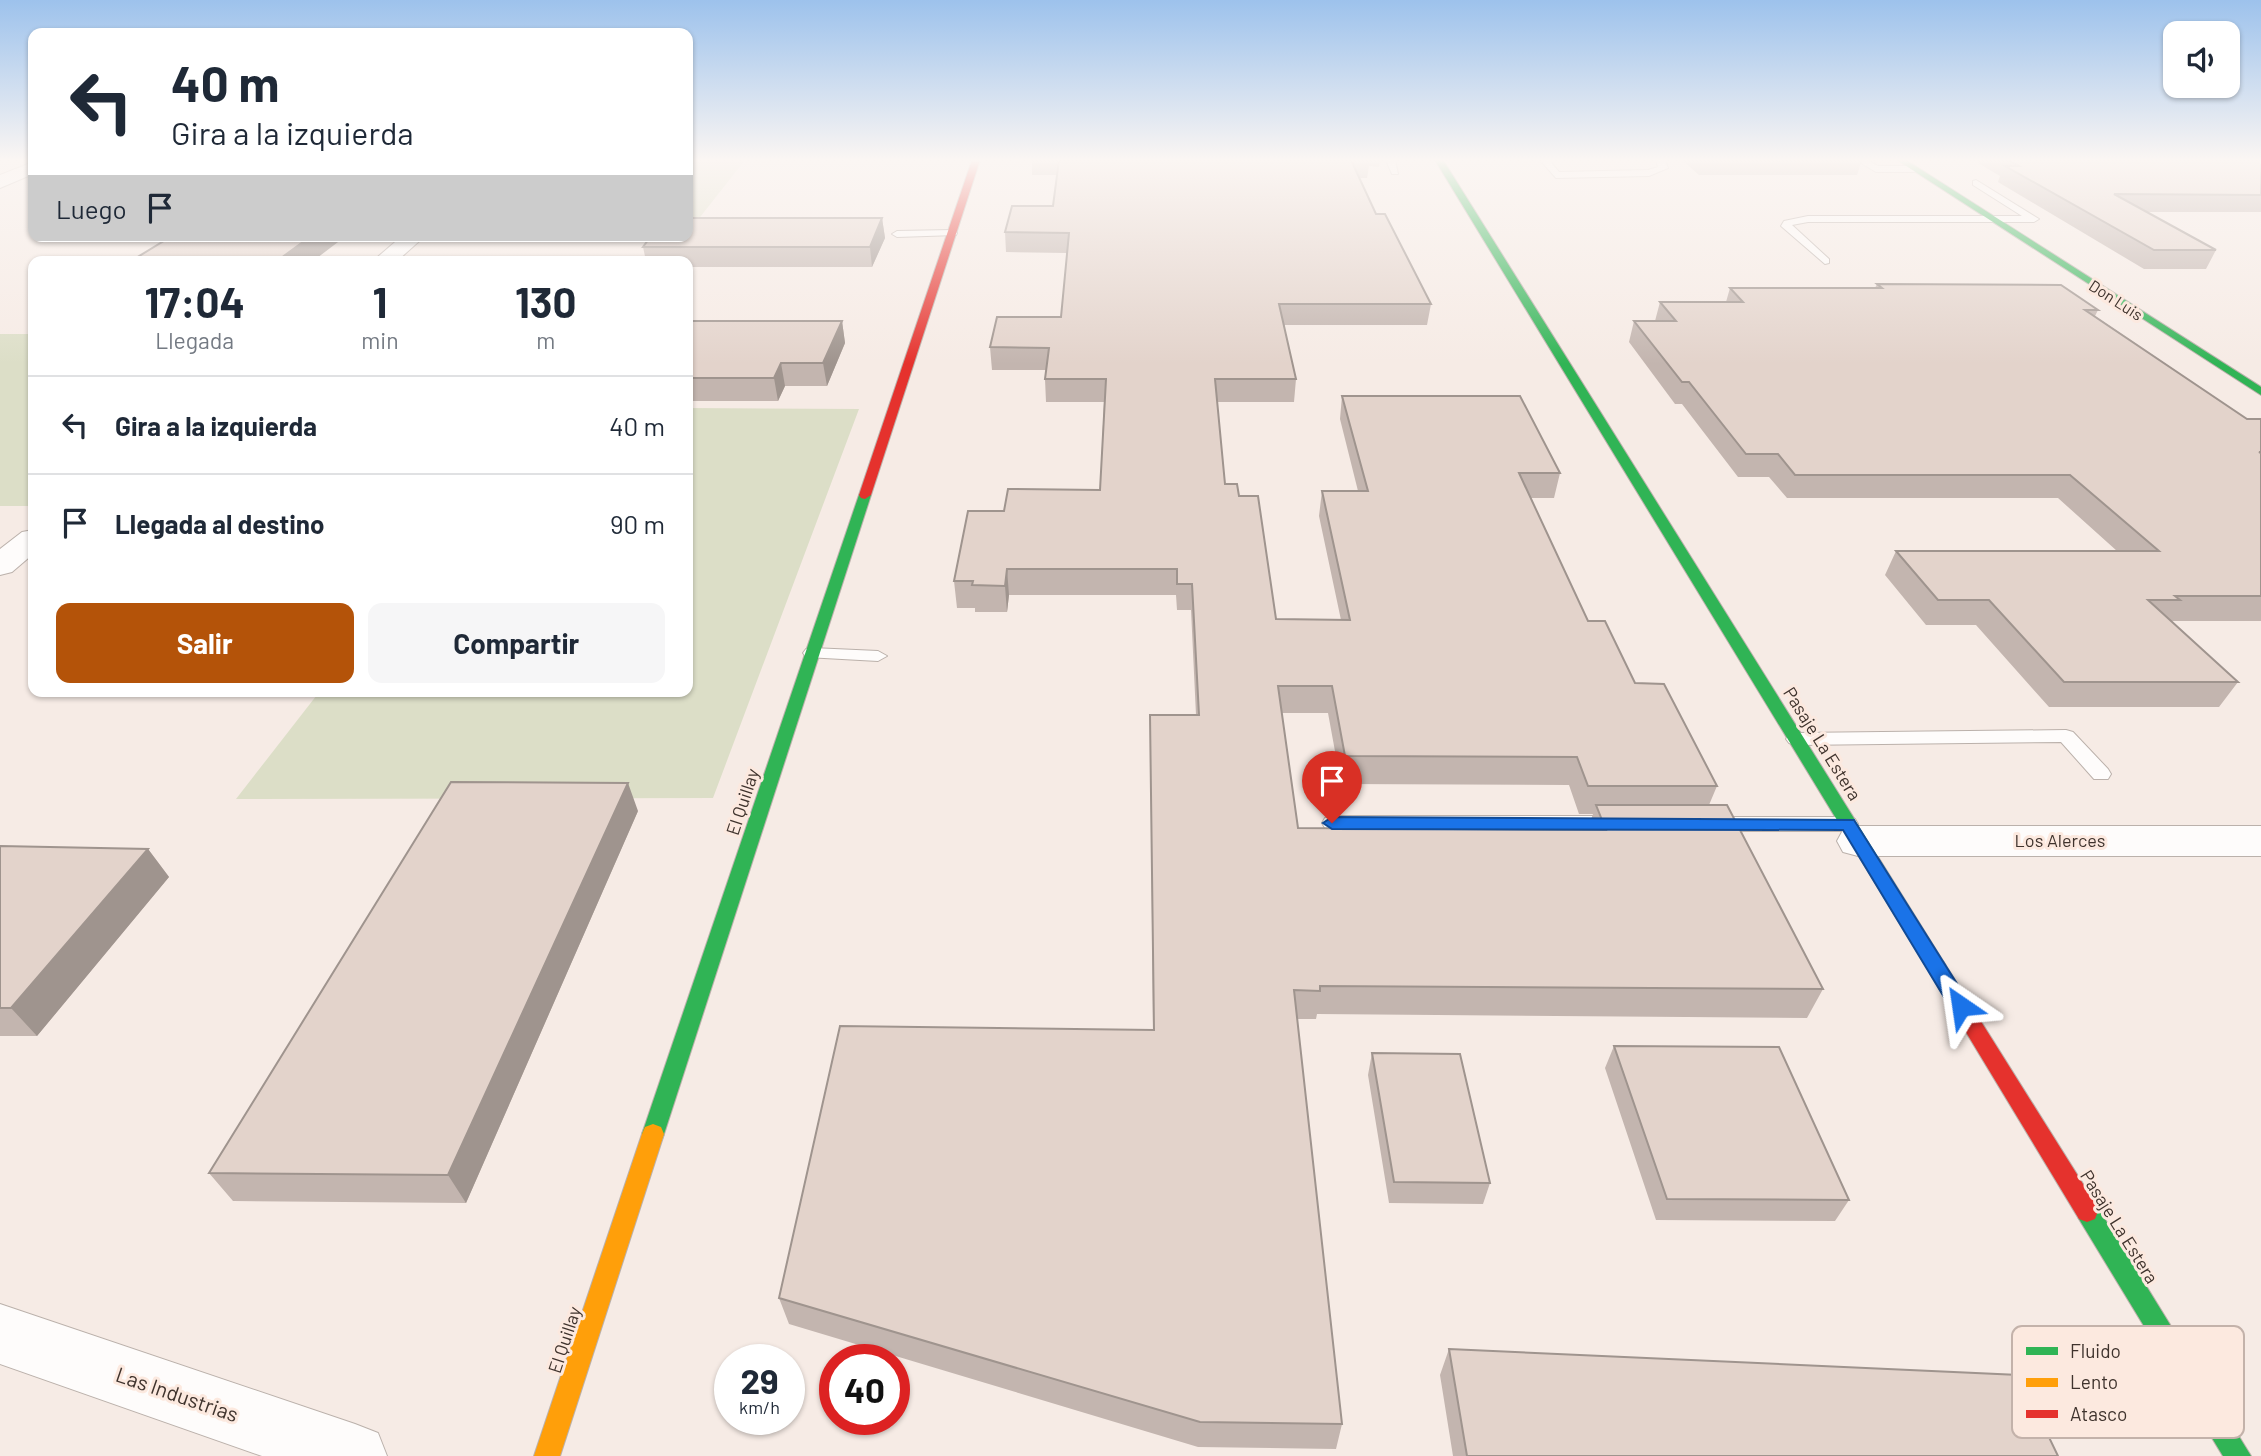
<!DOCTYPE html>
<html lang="es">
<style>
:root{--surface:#fff;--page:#f6f6f7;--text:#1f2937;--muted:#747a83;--line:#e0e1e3;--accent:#b45309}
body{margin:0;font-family:Barlow,sans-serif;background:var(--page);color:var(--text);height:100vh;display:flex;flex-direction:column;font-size:26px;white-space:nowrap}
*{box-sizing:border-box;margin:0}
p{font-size:23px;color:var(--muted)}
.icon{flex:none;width:38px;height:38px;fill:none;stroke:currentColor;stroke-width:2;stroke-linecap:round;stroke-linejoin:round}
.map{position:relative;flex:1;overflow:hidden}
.drawer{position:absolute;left:28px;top:256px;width:665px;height:441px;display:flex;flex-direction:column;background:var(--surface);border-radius:14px;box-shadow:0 2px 5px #0004}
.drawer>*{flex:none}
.hud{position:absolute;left:28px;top:28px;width:665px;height:214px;border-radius:14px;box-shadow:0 2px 5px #0004;background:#fff;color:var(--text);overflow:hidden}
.buttons{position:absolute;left:2163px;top:21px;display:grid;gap:14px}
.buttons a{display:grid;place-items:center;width:77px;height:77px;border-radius:14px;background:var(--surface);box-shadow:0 2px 5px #0004;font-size:35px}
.speed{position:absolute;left:714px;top:1344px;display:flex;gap:14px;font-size:35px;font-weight:700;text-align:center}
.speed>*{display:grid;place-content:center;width:91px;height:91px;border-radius:50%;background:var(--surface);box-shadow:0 2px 5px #0004;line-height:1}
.speed small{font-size:18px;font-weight:400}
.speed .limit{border:10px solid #d22;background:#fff;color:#111}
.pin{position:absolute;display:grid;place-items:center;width:60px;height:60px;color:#fff;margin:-72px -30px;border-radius:50% 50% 50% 0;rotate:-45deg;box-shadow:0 0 7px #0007}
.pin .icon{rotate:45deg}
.me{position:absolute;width:77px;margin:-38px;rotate:328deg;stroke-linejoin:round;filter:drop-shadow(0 0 5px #0008)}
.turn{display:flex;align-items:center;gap:24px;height:147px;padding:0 28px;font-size:32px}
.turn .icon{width:91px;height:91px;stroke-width:2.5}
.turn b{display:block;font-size:49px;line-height:60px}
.then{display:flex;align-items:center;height:66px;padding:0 28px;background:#0003;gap:14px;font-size:26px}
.eta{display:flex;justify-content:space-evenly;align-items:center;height:119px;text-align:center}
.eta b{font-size:42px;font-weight:700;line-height:49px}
.action{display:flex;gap:14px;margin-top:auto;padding:14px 28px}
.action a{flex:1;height:80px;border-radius:14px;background:var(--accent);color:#fff;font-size:28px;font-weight:700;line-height:80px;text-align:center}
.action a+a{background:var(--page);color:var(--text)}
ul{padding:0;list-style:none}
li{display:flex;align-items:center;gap:21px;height:98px;padding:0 28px;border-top:2px solid var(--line)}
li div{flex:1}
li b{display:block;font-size:26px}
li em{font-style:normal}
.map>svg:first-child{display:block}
.green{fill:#dcdec7}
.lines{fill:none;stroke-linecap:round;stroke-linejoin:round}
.lane-casing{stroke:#bbb1ab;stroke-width:2}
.street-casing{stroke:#bbb1ab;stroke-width:2}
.fast-casing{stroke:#bbb1ab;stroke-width:2}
.slow-casing{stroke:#bbb1ab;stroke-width:2}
.jam-casing{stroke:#bbb1ab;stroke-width:2}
.lane{fill:#fefcfb;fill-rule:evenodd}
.street{fill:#fefcfb;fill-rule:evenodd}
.fast{fill:#30b455;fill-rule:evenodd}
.slow{fill:#ff9f0a;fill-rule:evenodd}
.jam{fill:#e5322d;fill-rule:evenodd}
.wall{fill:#c3b5af;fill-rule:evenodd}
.shaded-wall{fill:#9f948e}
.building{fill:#e3d3cb;stroke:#9f948e;stroke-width:2}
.route{fill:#1a73e8;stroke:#114b97;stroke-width:2}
.labels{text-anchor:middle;stroke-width:6;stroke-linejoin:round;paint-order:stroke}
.far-street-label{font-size:16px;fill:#3f332d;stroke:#fce9df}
.street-label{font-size:18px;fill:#3f332d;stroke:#fce9df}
.near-street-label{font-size:21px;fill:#3f332d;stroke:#fce9df}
.key{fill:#fce9df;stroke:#c3b2aa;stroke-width:2}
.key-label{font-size:19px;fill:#3f332d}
</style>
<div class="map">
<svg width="2261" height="1456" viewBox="0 0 2261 1456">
<rect width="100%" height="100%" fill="#f6ebe5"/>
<path class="green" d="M 688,160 L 745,160 L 697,221 L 688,221 Z
M 0,334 L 33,334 L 32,506 L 0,506 Z
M 688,408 L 859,409 L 713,798 L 236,799 L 320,691 L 688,691 Z"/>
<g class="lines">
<g class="lane-casing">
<path id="lane" d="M 1386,160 L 1395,160 L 1398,174 L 1392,174 Z
M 1540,160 L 1549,160 L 1559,172 L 1648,170 L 1658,167 L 1656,160 L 1665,160 L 1668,168 L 1649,176 L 1556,178 Z
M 1856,160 L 1867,160 L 1878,166 L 1914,166 L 1919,169 L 1914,172 L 1876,172 Z
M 1976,180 L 2039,219 L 2034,222 L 1808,222 L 1792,225 L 1829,259 L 1829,263 L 1825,264 L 1781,226 L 1784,221 L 1808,216 L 2022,216 L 1973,185 L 1973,181 Z
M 952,230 L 957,233 L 956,235 L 897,237 L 892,234 L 897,231 Z
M 812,648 L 878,651 L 887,656 L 878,661 L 806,657 L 803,653 L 806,649 Z
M 2066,730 L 2073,732 L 2108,769 L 2111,774 L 2108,779 L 2094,779 L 2061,742 L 1796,745 L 1789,743 L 1786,739 L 1789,735 L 1796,733 Z
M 1332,816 L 1614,816 L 1621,818 L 1624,823 L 1621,828 L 1614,830 L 1332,830 L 1325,828 L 1322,823 L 1325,818 Z
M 1711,817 L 1848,817 L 1855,819 L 1858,824 L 1855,829 L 1848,831 L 1711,831 L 1704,829 L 1701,824 L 1704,819 Z"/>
</g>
<g class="street-casing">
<path id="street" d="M 33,162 L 33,174 L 0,188 L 0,175 Z
M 402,236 L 425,236 L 397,261 L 373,261 Z
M 33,530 L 33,554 L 12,572 L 0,575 L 0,549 L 22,532 Z
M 1858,826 L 2261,826 L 2261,856 L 1858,856 L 1843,852 L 1837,841 L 1843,830 Z
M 0,1304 L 355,1424 L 378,1433 L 387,1456 L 262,1456 L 0,1364 Z"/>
</g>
<g class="fast-casing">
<path id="fast" d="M 1435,160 L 1443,160 L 1943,961 L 1946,966 L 1943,971 L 1936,974 L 1929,971 Z
M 1897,160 L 1906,160 L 2261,387 L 2261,395 Z
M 865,491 L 871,495 L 664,1134 L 661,1141 L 653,1144 L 645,1141 L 642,1134 L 859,495 Z
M 2087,1200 L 2095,1203 L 2251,1456 L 2223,1456 L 2079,1219 L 2076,1211 L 2079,1203 Z"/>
</g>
<g class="slow-casing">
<path id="slow" d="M 653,1124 L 661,1127 L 664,1134 L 560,1456 L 534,1456 L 642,1134 L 645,1127 Z"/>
</g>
<g class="jam-casing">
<path id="jam" d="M 972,160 L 980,160 L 871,495 L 865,499 L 861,498 L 859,495 Z
M 1936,958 L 1943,961 L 2095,1203 L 2098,1211 L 2095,1219 L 2087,1222 L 2079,1219 L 1929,971 L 1926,966 L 1929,961 Z"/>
</g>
<use href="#lane" class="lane"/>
<use href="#street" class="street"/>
<use href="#fast" class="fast"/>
<use href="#slow" class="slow"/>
<use href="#jam" class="jam"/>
</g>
<path class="wall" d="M 1032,160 L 1380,160 L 1379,167 L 1369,166 L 1367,178 L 1359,178 L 1376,214 L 1431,304 L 1427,325 L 1284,325 L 1296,379 L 1294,402 L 1217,402 L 1225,484 L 1239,496 L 1276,619 L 1341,620 L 1319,516 L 1322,491 L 1358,491 L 1340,419 L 1342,396 L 1560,473 L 1554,498 L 1531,498 L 1588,621 L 1635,683 L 1717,786 L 1709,805 L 1823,989 L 1807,1018 L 1317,1014 L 1316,1019 L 1297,1019 L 1342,1424 L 1336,1449 L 1198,1447 L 789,1324 L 779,1298 L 1153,1030 L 1150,715 L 1196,715 L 1191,610 L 1177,610 L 1176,595 L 1009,595 L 1007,612 L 975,612 L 975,608 L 957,608 L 954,581 L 1004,511 L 1100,490 L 1104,402 L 1046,402 L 1045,379 L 1046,370 L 992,370 L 990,347 L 1061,317 L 1067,253 L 1006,252 L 1005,232 L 1053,206 L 1057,175 L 1032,175 ZM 1282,713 L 1328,713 L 1341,784 L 1569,785 L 1579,814 L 1593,814 L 1587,830 L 1298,828 Z
M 1682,160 L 1862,160 L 1857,175 L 1699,175 Z
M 1973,160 L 2261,160 L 2261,212 L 2147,212 L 2216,250 L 2206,269 L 2144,269 L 1998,182 L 2000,176 Z
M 882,218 L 885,238 L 872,267 L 688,267 L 688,261 L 646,261 L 643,247 Z
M 1877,284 L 2098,310 L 2095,316 L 2247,419 L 2261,419 L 2261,621 L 2171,621 L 2238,682 L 2219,707 L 2049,707 L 1976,625 L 1926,625 L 1885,575 L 1896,551 L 2117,551 L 2058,498 L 1787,498 L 1769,477 L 1738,477 L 1682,404 L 1675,404 L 1629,342 L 1634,321 L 1655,321 L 1660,302 L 1726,302 L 1730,288 L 1875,288 Z
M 688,321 L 842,321 L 845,343 L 827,386 L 785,386 L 778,401 L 688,401 Z
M 638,811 L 466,1203 L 233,1201 L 209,1173 Z
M 0,846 L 148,849 L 169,877 L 37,1036 L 0,1036 Z
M 1614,1046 L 1849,1200 L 1835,1221 L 1656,1220 L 1605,1068 Z
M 1372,1053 L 1490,1183 L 1483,1204 L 1389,1203 L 1368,1075 Z
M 1449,1349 L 2058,1456 L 1453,1456 L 1440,1375 Z"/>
<path class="shaded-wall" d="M 882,218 L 885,238 L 872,267 L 870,247 Z
M 311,236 L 346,236 L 313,261 L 277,261 Z
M 842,321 L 845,343 L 827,386 L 823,363 Z
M 781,363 L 785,386 L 778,401 L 774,378 Z
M 1007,569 L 1009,595 L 1007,612 L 1005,586 Z
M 628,783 L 638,811 L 466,1203 L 448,1175 Z
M 148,849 L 169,877 L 37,1036 L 11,1008 Z"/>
<path class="building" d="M 1059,160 L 1351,160 L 1376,214 L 1385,214 L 1431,304 L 1279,304 L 1296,379 L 1215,379 L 1225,484 L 1237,484 L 1239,496 L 1258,496 L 1276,619 L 1350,620 L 1322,491 L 1368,491 L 1342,396 L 1520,396 L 1560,473 L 1519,473 L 1588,621 L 1605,621 L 1635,683 L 1664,684 L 1717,786 L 1588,786 L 1577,757 L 1345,756 L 1332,686 L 1278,686 L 1298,828 L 1606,830 L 1596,805 L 1727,805 L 1823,989 L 1320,986 L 1320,991 L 1294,990 L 1342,1424 L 1200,1422 L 779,1298 L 840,1026 L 1154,1030 L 1150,715 L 1199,715 L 1192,584 L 1177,584 L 1177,569 L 1007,569 L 1005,586 L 972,585 L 973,581 L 954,581 L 968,511 L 1004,511 L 1008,489 L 1100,490 L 1106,379 L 1045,379 L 1049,348 L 990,347 L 997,317 L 1061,317 L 1069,233 L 1005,232 L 1012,206 L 1053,206 Z
M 2009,160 L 2261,160 L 2261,195 L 2114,194 L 2216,250 L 2154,250 L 2005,166 L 2019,166 Z
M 688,218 L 882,218 L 870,247 L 643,247 L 651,236 L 688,236 Z
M 172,236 L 311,236 L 277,261 L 131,261 Z
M 1877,284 L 2061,285 L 2098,310 L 2085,310 L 2247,419 L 2261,419 L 2261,452 L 2259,452 L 2261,453 L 2261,596 L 2175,596 L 2180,600 L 2148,600 L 2238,682 L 2064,682 L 1989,600 L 1938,600 L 1896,551 L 2159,551 L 2070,475 L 1795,475 L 1778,454 L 1746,454 L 1689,382 L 1682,382 L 1634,321 L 1676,321 L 1660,302 L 1743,302 L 1730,288 L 1882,288 Z
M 688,321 L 842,321 L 823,363 L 781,363 L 774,378 L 688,378 Z
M 451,782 L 628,783 L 448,1175 L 209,1173 Z
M 0,846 L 148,849 L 11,1008 L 0,1008 Z
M 1614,1046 L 1779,1047 L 1849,1200 L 1667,1199 Z
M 1372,1053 L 1460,1054 L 1490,1183 L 1394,1182 Z
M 1449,1349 L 2019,1375 L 2058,1456 L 1467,1456 Z"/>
<linearGradient id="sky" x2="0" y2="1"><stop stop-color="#9dc2ec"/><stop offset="0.44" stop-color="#fbf6f3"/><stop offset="1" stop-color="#fbf6f3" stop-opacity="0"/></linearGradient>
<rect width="2261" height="364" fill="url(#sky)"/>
<path class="route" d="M 1332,817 L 1854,820 L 1971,1006 L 1968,1012 L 1961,1015 L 1953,1012 L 1843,830 L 1332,829 L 1323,823 Z"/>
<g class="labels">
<g class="far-street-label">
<text transform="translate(2116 300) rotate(33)" y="6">Don Luis</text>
</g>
<g class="street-label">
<text transform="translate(1822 744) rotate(58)" y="6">Pasaje La Estera</text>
<text transform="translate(743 802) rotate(-72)" y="6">El Quillay</text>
<text x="2060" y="847">Los Alerces</text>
<text transform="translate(2119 1227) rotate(58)" y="6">Pasaje La Estera</text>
<text transform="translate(565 1340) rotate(-72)" y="6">El Quillay</text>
</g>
<g class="near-street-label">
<text transform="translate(177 1395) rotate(19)" y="7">Las Industrias</text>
</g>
</g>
<rect x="2012" y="1326" width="232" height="112" rx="10" class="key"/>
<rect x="2026" y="1347" width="32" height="8" fill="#30b455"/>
<rect x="2026" y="1378" width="32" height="9" fill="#ff9f0a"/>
<rect x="2026" y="1410" width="32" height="8" fill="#e5322d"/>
<g class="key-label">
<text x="2070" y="1358">Fluido</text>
<text x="2070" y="1389">Lento</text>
<text x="2070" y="1421">Atasco</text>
</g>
</svg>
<div class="buttons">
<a><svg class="icon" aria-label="sound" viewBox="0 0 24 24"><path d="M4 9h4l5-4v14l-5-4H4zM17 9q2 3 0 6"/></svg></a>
</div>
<div class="speed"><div>29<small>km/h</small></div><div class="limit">40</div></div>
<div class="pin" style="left:1332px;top:823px;background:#d93025"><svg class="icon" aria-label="arrive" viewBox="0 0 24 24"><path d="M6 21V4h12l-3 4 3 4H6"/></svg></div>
<svg class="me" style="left:1961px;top:1006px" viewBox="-20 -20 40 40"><path d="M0-17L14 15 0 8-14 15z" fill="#1a73e8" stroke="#fff" stroke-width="4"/></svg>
<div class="hud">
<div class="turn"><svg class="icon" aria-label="left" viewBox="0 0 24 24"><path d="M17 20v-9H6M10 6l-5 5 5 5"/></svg><div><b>40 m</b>Gira a la izquierda</div></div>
<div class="then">Luego<svg class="icon" aria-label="arrive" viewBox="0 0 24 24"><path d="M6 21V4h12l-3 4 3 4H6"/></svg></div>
</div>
<section class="drawer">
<div class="eta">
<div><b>17:04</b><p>Llegada</p></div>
<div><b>1</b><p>min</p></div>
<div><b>130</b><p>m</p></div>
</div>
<ul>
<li><svg class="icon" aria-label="left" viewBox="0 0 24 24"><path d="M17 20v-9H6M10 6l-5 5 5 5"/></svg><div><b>Gira a la izquierda</b></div><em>40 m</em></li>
<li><svg class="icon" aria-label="arrive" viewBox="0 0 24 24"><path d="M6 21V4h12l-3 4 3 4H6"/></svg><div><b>Llegada al destino</b></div><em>90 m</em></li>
</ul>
<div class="action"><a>Salir</a><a>Compartir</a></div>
</section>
</div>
